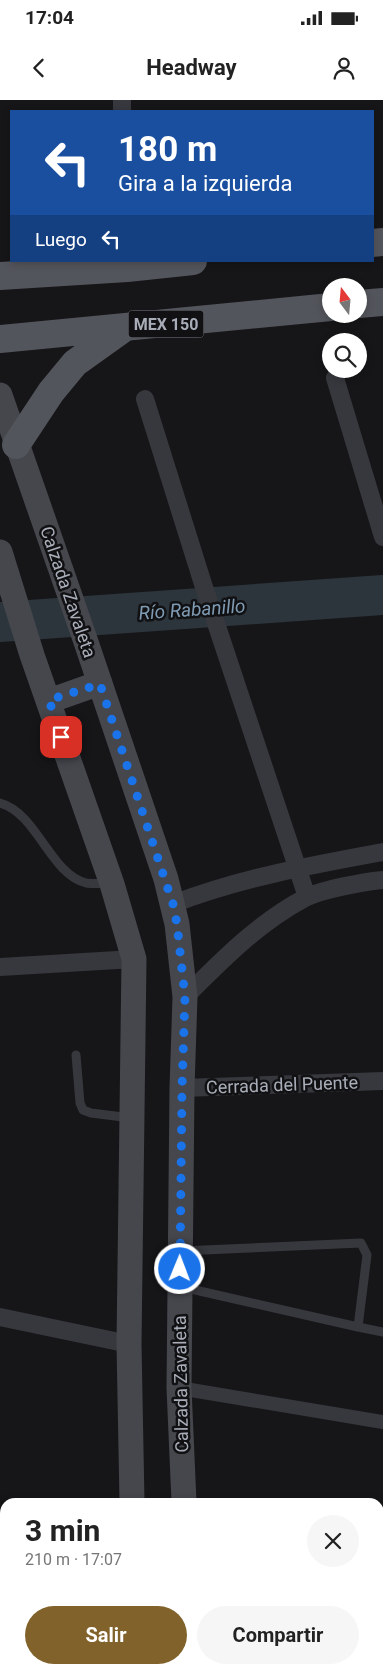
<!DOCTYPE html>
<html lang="es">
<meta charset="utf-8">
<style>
:root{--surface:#fff;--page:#f6f6f6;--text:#222;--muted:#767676;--accent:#80622a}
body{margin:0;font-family:Roboto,sans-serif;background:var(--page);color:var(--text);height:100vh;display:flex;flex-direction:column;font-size:19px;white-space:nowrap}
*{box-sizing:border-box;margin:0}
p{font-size:16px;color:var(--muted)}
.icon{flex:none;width:28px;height:28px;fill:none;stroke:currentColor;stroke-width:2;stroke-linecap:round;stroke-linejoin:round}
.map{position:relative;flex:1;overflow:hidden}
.sheet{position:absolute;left:0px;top:1398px;width:384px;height:176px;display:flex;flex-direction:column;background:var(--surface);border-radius:15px 15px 0 0;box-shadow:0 2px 8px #0003}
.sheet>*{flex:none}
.hud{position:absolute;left:10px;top:10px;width:364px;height:152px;border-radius:0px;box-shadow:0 2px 8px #0003;background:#1a4fa0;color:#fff;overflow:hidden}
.needle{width:32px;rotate:344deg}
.controls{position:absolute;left:322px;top:178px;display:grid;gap:10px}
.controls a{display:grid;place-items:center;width:45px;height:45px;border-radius:50%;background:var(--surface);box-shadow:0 2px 8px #0003;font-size:25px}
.pin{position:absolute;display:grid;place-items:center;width:42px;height:42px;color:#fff;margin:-21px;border-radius:10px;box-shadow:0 2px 8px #0006}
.me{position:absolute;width:55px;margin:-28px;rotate:1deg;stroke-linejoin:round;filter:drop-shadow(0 0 4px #0008)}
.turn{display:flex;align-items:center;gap:18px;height:105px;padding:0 25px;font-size:22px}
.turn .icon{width:65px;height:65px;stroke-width:2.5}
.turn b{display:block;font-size:35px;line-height:42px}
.then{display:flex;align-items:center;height:48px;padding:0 25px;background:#0003;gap:10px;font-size:19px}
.round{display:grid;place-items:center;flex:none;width:52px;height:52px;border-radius:26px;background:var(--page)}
.headline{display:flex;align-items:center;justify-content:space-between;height:85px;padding:0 25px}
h1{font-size:30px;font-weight:700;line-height:38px}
.cta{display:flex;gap:10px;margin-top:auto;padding:10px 25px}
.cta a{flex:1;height:58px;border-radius:30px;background:var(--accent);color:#fff;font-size:20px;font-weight:700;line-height:58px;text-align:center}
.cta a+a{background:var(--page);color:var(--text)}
.status{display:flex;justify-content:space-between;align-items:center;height:35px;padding:0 25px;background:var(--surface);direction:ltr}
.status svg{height:14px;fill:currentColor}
header{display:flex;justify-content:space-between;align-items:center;height:65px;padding:0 25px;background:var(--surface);font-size:22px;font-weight:700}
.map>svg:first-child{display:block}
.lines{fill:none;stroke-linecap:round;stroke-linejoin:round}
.river{stroke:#2c353c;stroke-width:40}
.service{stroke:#37383d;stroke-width:9}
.pedestrian{stroke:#37383d;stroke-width:14}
.minor{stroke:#37383d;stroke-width:18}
.secondary{stroke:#45474d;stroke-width:25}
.primary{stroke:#53555c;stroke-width:28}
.route{stroke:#1a73e8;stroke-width:9;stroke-dasharray:0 16.2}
.labels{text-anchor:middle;stroke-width:5;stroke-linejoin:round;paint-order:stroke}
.shield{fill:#111113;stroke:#7b7e86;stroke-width:1}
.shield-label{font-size:16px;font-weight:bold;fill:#a8adb8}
.street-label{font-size:18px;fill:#a8adb8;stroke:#111113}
.water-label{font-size:19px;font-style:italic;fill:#7f9bb3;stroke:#111113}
</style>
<div class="status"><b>17:04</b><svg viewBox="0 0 49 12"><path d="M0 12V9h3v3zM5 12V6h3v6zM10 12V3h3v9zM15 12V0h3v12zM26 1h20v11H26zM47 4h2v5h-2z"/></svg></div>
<header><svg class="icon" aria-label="back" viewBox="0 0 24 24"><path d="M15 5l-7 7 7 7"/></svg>Headway<svg class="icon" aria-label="person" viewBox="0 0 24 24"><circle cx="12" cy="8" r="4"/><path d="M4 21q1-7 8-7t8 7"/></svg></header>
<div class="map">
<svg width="383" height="1573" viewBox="0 0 383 1573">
<rect width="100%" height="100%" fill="#161618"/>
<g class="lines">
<path class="river" d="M 0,522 L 383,495"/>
<path class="service" d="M 0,703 C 37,713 50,774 86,783 C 93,784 102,783 109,784
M 76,955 L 80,1003 L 83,1010 L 91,1013 L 131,1018
M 181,1151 L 361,1143 L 367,1155 L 358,1227 L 182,1187
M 358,1227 L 383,1232
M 20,1569 L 20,1573"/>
<path class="pedestrian" d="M 179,1288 L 383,1322"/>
<path class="minor" d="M 122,0 L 122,11
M 335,278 L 383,437
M 145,299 L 203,484 L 307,797
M 173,804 C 240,778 312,765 383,752
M 0,867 L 134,859
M 185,897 C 222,860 258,823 305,798 C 323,789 363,782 383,780
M 182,988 L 383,981
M 0,1217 L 129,1244"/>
<path class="secondary" d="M 0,295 L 85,539 L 166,779 L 177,824 L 185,897 L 182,988 L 179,1288 L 184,1402
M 0,452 L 32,555 L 112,784 L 134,859 L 129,1244 L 132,1402
M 49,601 L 100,583
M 150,1569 L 151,1573
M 201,1569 L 202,1573"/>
<path class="primary" d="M 372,143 L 383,142
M 0,176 L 127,168 L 193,161
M 359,204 L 383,202
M 0,239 L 331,207
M 16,345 L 51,292 L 75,263 L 124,228"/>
</g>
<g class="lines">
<path class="route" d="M 61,637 L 49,600 L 100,584 L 173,804 L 177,824 L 185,897 L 182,988 L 180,1169"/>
</g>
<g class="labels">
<rect class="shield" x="128.5" y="210.5" width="75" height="27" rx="4"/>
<g class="shield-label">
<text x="166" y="230">MEX 150</text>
</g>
<g class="street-label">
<text transform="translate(68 492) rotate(71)" y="6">Calzada Zavaleta</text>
<text transform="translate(282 985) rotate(-2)" y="6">Cerrada del Puente</text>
<text transform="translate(181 1284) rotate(-91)" y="6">Calzada Zavaleta</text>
</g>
<g class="water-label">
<text transform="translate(192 509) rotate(-4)" y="7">Río Rabanillo</text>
</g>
</g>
</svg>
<div class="controls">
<a><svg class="needle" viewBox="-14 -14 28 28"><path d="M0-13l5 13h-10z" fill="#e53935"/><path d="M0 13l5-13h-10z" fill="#767676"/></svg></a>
<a><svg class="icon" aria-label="search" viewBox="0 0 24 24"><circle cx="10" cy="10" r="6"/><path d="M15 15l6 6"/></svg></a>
</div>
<div class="pin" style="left:61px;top:637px;background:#d93025"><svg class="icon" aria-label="arrive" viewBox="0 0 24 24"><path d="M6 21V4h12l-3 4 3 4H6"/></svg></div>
<svg class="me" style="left:180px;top:1169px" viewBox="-20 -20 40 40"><circle r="17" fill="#1a73e8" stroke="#fff" stroke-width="3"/><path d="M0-11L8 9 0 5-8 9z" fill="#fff"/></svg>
<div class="hud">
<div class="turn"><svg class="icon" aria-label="left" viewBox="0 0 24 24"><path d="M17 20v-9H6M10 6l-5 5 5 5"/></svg><div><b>180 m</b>Gira a la izquierda</div></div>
<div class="then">Luego<svg class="icon" aria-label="left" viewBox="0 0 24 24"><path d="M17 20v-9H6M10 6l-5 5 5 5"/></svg></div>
</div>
<section class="sheet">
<div class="headline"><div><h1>3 min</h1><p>210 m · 17:07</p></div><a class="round"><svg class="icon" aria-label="close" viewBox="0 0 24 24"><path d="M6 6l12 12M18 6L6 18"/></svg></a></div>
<div class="cta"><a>Salir</a><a>Compartir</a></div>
</section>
</div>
